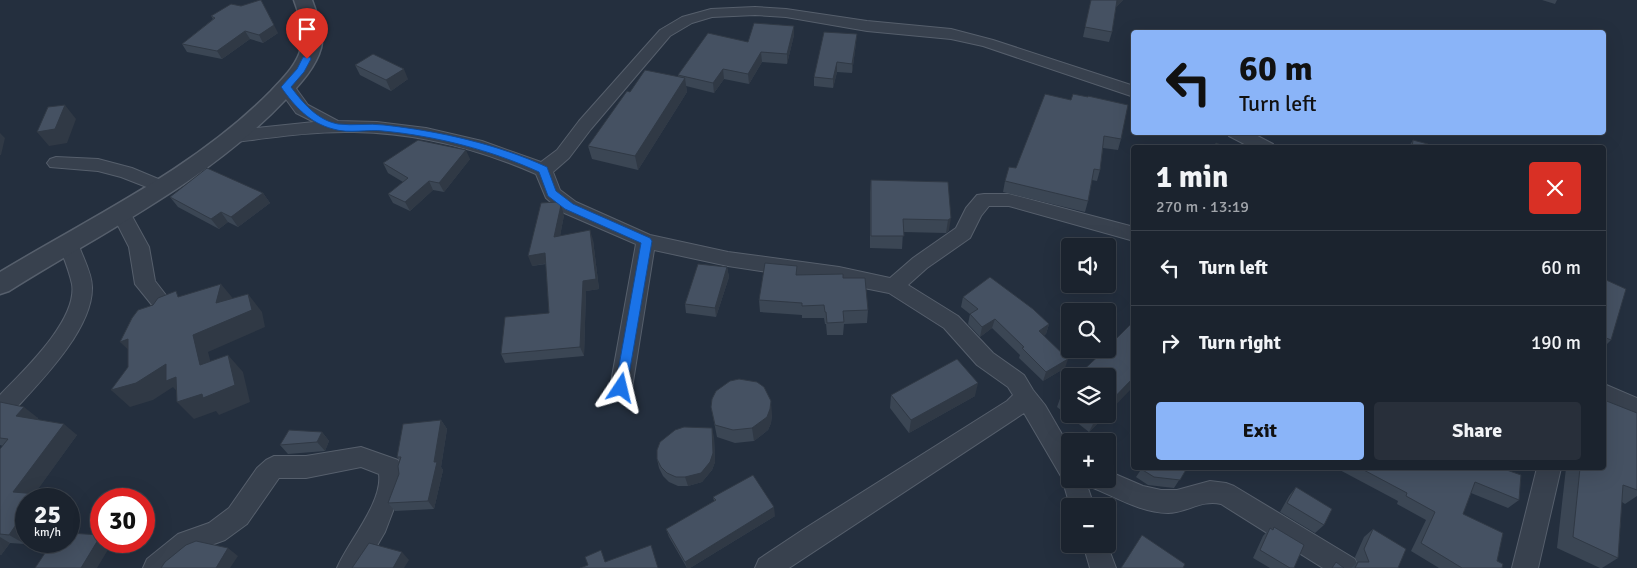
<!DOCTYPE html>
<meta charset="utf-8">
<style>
:root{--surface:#1b232e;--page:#282f3a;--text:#f1f3f6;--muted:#a0a4aa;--line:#39404a;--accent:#8ab4f8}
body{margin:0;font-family:Signika,sans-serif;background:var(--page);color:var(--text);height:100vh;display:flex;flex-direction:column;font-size:19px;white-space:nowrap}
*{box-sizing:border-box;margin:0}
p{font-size:16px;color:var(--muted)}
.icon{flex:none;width:28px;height:28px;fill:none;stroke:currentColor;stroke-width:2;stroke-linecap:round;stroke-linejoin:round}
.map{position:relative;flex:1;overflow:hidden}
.sheet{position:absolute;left:1131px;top:145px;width:475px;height:325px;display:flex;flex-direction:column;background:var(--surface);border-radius:5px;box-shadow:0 5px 20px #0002,0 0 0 1px var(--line)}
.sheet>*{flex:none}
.banner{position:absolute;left:1131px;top:30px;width:475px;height:105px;border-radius:5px;box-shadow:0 5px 20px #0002,0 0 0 1px var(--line);background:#8ab4f8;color:#111;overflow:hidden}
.fabs{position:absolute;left:1061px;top:238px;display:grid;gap:10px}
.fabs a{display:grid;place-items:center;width:55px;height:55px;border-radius:5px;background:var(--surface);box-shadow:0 5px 20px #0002,0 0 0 1px var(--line);font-size:25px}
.speed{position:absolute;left:15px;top:488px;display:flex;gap:10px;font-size:25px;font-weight:700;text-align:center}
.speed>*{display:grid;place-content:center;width:65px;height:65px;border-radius:50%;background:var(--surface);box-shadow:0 5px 20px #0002,0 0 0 1px var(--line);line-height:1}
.speed small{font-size:12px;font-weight:400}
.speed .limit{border:8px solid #d22;background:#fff;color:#111}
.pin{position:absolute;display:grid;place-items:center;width:42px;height:42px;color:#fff;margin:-51px -21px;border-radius:50% 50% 50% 0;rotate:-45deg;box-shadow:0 0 5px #0007}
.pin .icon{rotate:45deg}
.me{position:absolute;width:55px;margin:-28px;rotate:10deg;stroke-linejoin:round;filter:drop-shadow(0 0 4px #0008)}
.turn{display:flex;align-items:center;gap:18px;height:105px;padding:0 25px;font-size:22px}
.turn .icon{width:65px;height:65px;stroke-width:2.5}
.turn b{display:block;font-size:35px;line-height:42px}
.round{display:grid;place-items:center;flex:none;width:52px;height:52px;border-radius:5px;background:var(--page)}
.headline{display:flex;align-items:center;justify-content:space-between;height:85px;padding:0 25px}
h1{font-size:30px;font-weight:700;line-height:38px}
.action{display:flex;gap:10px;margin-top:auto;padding:10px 25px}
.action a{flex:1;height:58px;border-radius:5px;background:var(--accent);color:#111;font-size:20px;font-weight:700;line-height:58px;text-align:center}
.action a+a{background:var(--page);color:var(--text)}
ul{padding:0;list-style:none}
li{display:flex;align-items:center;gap:15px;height:75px;padding:0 25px;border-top:1px solid var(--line)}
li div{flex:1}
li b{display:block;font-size:19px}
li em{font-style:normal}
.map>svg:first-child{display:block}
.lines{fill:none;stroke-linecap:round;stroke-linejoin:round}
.minor-casing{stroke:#565f6c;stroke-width:2}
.tertiary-casing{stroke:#565f6c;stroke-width:3}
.minor{fill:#38414e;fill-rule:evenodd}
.tertiary{fill:#38414e;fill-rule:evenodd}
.wall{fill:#3b4654}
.shaded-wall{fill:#303945}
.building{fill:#455162;stroke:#303945}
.route{fill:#1a73e8;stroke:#114b97}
</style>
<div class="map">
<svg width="1637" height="568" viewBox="0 0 1637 568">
<rect width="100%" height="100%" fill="#242f3e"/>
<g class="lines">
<g class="minor-casing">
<path id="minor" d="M 755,7 L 786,9 L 867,21 L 951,29 L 993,40 L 1134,86 L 1134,97 L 983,46 L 951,39 L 867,31 L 786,17 L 755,15 L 712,17 L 692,23 L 670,36 L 591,129 L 569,158 L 553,172 L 560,190 L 576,202 L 650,235 L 728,252 L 839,267 L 890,278 L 913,258 L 956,228 L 966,208 L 977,195 L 984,194 L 1009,194 L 1134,227 L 1134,241 L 1009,206 L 989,206 L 981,216 L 970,238 L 927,268 L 908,285 L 958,316 L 993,353 L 1024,375 L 1033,390 L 1045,405 L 1070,448 L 1070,479 L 1085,479 L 1094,506 L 1070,506 L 1062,478 L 1024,413 L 789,568 L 755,568 L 759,559 L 804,529 L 1007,401 L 1013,395 L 1008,387 L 977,365 L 944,328 L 889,293 L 839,283 L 728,266 L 654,250 L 632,388 L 629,395 L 621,397 L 613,395 L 610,388 L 636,244 L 562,212 L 546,198 L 536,174 C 479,149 417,133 354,132 C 315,131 275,137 236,142 L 230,140 L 227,136 L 230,132 L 236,130 L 314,122 L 296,113 L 280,91 L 278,87 L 280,83 L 292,83 L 308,105 L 338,121 L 377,122 L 426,128 L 482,141 L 541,162 L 557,150 L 579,121 L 660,30 L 682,17 L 711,9 Z
M 1227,132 L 1250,132 L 1273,144 L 1275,148 L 1252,148 L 1229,136 Z
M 56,157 L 98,159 L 132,168 L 168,183 L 171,187 L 168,191 L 162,193 L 121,177 L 98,171 L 50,167 L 47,163 L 50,159 Z
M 120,205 L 127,207 L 149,247 L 155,281 L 172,303 L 172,315 L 169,321 L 162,323 L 155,321 L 152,315 L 152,305 L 135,284 L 129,247 L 111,212 L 113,207 Z
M 68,236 L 75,238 L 78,243 C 82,256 92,273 92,287 C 93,331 36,386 8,417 L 0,420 L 0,395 C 23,371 78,320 72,284 C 69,270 63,256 58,243 L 61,238 Z
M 1604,384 L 1637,398 L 1637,419 L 1604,403 Z
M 361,447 L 398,460 L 402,467 L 404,482 L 385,532 L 364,568 L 337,568 C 348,542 383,502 379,474 L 361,467 L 306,478 L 279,478 L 247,524 L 225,540 L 195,551 L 175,568 L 143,568 L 147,559 L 178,534 L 209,523 L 229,508 L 257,468 L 266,460 L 274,456 L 306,456 Z
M 1537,468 L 1561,468 L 1538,568 L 1512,568 Z
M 1108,471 L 1143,486 L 1161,490 L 1177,490 L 1210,481 L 1226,483 L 1234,486 L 1355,559 L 1359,568 L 1323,568 L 1221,504 C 1202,499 1186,513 1168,513 C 1141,513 1114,496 1091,487 L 1087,479 L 1108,479 Z
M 1083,544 L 1107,544 L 1116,568 L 1090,568 Z"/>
</g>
<g class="tertiary-casing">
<path id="tertiary" d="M 294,0 L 312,0 C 317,15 325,32 321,48 C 316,67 300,84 287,98 C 209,181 104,231 9,291 L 0,294 L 0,272 C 93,216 194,169 271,91 C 283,78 297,65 301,48 C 306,32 299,15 294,0 Z"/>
</g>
<use href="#minor" class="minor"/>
<use href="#tertiary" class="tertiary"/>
</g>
<path class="wall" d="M 1091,0 L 1123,0 L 1116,7 L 1112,32 L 1109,42 L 1083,37 Z
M 1542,0 L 1557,0 L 1555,4 Z
M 211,16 L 278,33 L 263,43 L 250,39 L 222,59 L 187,52 L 182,44 L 213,19 Z
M 794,26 L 794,35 L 787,64 L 762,62 L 749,84 L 724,79 L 714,93 L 686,86 L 687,92 L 638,170 L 592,159 L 588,146 L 630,92 L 678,77 L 678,75 L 748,42 Z
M 856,43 L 852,73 L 837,72 L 833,88 L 814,86 L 814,77 Z
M 355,65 L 408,79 L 391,91 L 360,75 Z
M 1071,100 L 1121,139 L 1118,150 L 1103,148 L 1100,170 L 1097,181 L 1092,180 L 1088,201 L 1085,212 L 1003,192 L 1005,181 Z
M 1413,140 L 1428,148 L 1408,148 Z
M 470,159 L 444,192 L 433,190 L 410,211 L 393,203 L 388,194 L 403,182 L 388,173 L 383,163 Z
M 871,180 L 948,182 L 949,230 L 946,233 L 903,232 L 902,249 L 870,248 L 870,192 Z
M 263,193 L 270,203 L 238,227 L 228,222 L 219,229 L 178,207 L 170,197 Z
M 564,215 L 560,236 L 593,240 L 599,289 L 586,291 L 584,356 L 505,363 L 501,354 L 549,313 L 546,264 L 532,266 Z
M 727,267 L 729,277 L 716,317 L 686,313 L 685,304 Z
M 797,275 L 843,278 L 868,310 L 867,323 L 844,324 L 843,335 L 827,335 L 826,324 L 825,324 L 824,318 L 802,318 L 802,315 L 760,312 L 759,300 Z
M 1604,279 L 1611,340 L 1604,347 Z
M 963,297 L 1049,324 L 1046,334 L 1044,335 L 1065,368 L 1043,381 L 1019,358 L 1020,355 L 992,328 L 980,337 L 968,324 L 970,314 L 961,307 Z
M 1070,383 L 1070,414 L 1107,414 L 1089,432 L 1057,407 L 1063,390 Z
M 891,395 L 975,396 L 909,433 L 890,408 Z
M 0,402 L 38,418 L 37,419 L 77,435 L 34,494 L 27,541 L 25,544 L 10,543 L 1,555 L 0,555 L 0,449 L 3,446 L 0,445 Z
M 711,407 L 772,414 L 771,423 L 768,430 L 754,441 L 735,443 L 717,437 Z
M 1637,413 L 1637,496 L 1625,504 L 1622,502 L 1618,558 L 1602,568 L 1600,568 L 1557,548 L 1566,468 L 1604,468 Z
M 441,420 L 447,429 L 441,467 L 443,470 L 434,509 L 395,511 L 388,503 L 399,474 L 400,461 L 397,457 Z
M 322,432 L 329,441 L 325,451 L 288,454 L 280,445 Z
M 714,437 L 715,462 L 712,470 L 702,482 L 688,486 L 678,486 L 669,482 L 663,476 L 659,468 L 657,459 Z
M 1142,468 L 1187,468 L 1174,488 L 1148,485 L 1136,477 Z
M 1336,468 L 1501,468 L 1519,500 L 1508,508 L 1471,493 L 1463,514 L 1502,568 L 1439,568 L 1411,551 L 1426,520 L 1397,504 L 1398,501 Z
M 1296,487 L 1324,525 L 1315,533 L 1280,512 L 1289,496 Z
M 713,497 L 775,516 L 690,568 L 687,568 L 669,537 L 666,529 L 714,501 Z
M 1274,527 L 1294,568 L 1270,568 L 1253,558 L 1263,536 L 1270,528 L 1272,529 Z
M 1373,529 L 1398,568 L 1351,568 L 1357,562 L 1355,557 L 1364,537 Z"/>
<path class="shaded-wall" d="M 1117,0 L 1123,0 L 1115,8 Z
M 265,7 L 278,33 L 263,43 L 259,35 Z
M 794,26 L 794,35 L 787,64 L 787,54 Z
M 245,31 L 250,39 L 222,59 L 217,51 Z
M 857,34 L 856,43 L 852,73 L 852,64 Z
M 761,52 L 762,62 L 749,84 L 748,74 Z
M 837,62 L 837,72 L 833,88 L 833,79 Z
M 404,69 L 408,79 L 391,91 L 386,80 Z
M 723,69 L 724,79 L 714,93 L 713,83 Z
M 685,78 L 687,92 L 638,170 L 635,156 Z
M 65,105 L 76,119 L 67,143 L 49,146 L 37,132 Z
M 0,133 L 5,138 L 1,155 L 0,155 Z
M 466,150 L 470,159 L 444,192 L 439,183 Z
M 429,181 L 433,190 L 410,211 L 405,202 Z
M 263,193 L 270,203 L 238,227 L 231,217 Z
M 561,205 L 564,215 L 558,247 L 554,237 Z
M 221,212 L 228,222 L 219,229 L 211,219 Z
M 951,218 L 949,230 L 946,233 L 948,220 Z
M 590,230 L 593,240 L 599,289 L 586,291 L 584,356 L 580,347 L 583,281 Z
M 545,253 L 548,263 L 532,266 L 528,256 Z
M 727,267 L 729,277 L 716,317 L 715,308 Z
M 221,284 L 236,302 L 248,294 L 262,312 L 265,327 L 208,352 L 216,382 L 200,365 L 193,335 L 216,303 Z
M 995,319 L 992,328 L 980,337 L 982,327 Z
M 1049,324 L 1046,334 L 1036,340 L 1039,331 Z
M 128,339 L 138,359 L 120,342 Z
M 228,355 L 243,372 L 250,402 L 219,415 L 216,411 L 194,419 L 177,402 Z
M 1068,359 L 1065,368 L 1043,381 L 1046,372 Z
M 166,364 L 181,382 L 183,398 L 173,387 L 153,400 L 130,407 L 111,390 Z
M 1134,377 L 1134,386 L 1108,413 L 1108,404 Z
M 978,383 L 975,396 L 909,433 L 911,420 Z
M 771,401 L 772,414 L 771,423 L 768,430 L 754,441 L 752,428 Z
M 24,407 L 38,418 L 30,426 L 16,416 Z
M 1098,414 L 1107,414 L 1089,432 Z
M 441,420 L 447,429 L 441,467 L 443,470 L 434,509 L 428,501 Z
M 64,424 L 77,435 L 31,499 L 13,492 Z
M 712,428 L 714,437 L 715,462 L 712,470 L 702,482 L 688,486 L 685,477 Z
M 322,432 L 329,441 L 325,451 L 317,442 Z
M 37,494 L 44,499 L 34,499 Z
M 774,507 L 775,516 L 690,568 L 687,568 L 685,562 Z
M 26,510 L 27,541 L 25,544 L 9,535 Z
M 101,535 L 101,541 L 109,541 L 112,543 L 97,568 L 81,568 Z
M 0,537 L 10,543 L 1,555 L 0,555 Z
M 228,548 L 238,556 L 230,568 L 216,568 Z
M 402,552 L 409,560 L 404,568 L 393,568 Z"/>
<path class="building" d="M 260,0 L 261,0 L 274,25 L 259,35 L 245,31 L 217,51 L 182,44 L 215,18 L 211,16 L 231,4 L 241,6 Z
M 1091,0 L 1117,0 L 1112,32 L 1085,27 Z
M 754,23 L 794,26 L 787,54 L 761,52 L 748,74 L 723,69 L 713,83 L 678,75 L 708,33 L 748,42 Z
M 824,32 L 857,34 L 852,64 L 837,62 L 833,79 L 814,77 Z
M 373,54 L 404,69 L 386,80 L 355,65 Z
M 645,70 L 685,78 L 635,156 L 588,146 L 627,91 L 630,92 Z
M 1045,94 L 1071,100 L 1073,94 L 1088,97 L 1088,96 L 1128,105 L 1121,139 L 1104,136 L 1100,170 L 1094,169 L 1088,201 L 1005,181 L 1009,167 L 1016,168 Z
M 65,105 L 55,129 L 37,132 L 48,107 Z
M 418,140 L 466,150 L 439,183 L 429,181 L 405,202 L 388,194 L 408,178 L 383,163 Z
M 1413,140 L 1428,144 L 1428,148 L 1412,148 Z
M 1216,143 L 1229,148 L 1213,148 Z
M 207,168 L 263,193 L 231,217 L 221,212 L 211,219 L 170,197 Z
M 871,180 L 948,182 L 951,218 L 948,220 L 903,219 L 904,236 L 871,236 Z
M 556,202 L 561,205 L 554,237 L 590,230 L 596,279 L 583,281 L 580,347 L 501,354 L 505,317 L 549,313 L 545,253 L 528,256 L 541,203 Z
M 765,263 L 797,266 L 796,275 L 843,274 L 843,278 L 865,278 L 868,310 L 843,311 L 844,322 L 827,323 L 826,312 L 825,312 L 824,305 L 802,306 L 802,303 L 759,300 Z
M 698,264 L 727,267 L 715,308 L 685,304 Z
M 990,277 L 1033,309 L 1049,324 L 1039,331 L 1068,359 L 1046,372 L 1022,348 L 1024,347 L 995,319 L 982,327 L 970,314 L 978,309 L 963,297 Z
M 1604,279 L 1626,289 L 1611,340 L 1604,337 Z
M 221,284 L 216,303 L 248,294 L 252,310 L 193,335 L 200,365 L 228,355 L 235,385 L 203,398 L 202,394 L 177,402 L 176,377 L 166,381 L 166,364 L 136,383 L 111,390 L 128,367 L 128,339 L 120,342 L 132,318 L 138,310 L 153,305 L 158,298 L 176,291 L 178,297 Z
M 1134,321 L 1134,377 L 1108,404 L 1108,376 L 1077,376 L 1106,349 L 1108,349 L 1108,347 Z
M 957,359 L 978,383 L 911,420 L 891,395 Z
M 739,379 L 757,382 L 764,387 L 771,401 L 770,409 L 767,417 L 752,428 L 733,430 L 715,425 L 711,407 L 712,399 L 716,391 L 730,381 Z
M 1070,383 L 1070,396 L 1063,390 Z
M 1604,400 L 1637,413 L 1637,490 L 1623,485 L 1618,558 L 1573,537 L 1580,468 L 1604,468 Z
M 0,402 L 24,407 L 16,416 L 64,424 L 13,492 L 37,494 L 34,499 L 26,499 L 26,510 L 9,535 L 0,534 L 0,449 L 8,439 L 0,438 Z
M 441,420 L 434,462 L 437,462 L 428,501 L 388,503 L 399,474 L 398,466 L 401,457 L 397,457 L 403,424 Z
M 684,427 L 712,428 L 713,453 L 710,462 L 701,473 L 685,477 L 676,477 L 667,473 L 661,467 L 657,459 L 657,450 L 660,442 L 675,430 Z
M 289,430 L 322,432 L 317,442 L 280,445 Z
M 1142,468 L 1187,468 L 1180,480 L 1154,477 L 1141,469 Z
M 1360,468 L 1501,468 L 1521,475 L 1519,500 L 1475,482 L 1463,514 L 1503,533 L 1497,561 L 1503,564 L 1502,568 L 1462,568 L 1421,543 L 1435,512 L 1406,496 L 1407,493 Z
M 753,475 L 774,507 L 685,562 L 666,529 L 716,500 L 713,497 Z
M 1296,487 L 1332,509 L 1324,525 L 1287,503 Z
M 1274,527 L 1304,545 L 1294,568 L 1290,568 L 1260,550 L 1270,528 L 1273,530 Z
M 1373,529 L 1406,549 L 1398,568 L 1355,568 L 1358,562 L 1369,562 L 1364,549 Z
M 69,533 L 101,535 L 81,568 L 35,568 L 53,541 L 69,541 Z
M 1142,535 L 1185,564 L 1183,568 L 1121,568 Z
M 196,541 L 228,548 L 216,568 L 161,568 L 165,562 L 186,545 Z
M 369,543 L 402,552 L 393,568 L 352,568 Z
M 651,545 L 658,568 L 580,568 L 588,565 L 585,557 L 601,550 L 605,562 Z
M 1336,562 L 1344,568 L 1332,568 Z"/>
<path class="route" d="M 303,57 L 310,57 L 311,59 L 304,72 L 291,87 C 303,103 317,120 338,124 C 353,126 369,123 384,125 C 439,131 497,144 547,167 L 556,191 L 573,204 L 650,238 L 652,241 L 626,392 L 621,394 L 617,392 L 615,388 L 641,243 L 565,209 L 548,196 L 539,172 C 491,150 436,136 383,131 C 368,129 349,134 333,129 C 310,123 295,107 281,87 L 297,69 Z"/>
</svg>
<div class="fabs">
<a><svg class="icon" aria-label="sound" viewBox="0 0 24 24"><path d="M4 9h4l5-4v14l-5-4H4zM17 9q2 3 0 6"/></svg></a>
<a><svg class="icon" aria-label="search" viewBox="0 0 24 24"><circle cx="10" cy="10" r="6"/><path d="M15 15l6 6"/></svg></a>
<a><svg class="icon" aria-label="layers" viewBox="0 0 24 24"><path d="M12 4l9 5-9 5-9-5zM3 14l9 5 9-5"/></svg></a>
<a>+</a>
<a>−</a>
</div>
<div class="speed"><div>25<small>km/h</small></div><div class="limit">30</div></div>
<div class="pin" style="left:307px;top:59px;background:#d93025"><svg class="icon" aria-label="arrive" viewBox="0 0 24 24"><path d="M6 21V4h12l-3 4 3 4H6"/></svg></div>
<svg class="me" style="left:621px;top:388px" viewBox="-20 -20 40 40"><path d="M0-17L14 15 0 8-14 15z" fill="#1a73e8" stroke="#fff" stroke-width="4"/></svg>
<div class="banner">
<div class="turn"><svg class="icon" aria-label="left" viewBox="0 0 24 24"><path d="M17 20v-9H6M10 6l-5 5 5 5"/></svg><div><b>60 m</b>Turn left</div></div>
</div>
<section class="sheet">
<div class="headline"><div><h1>1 min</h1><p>270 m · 13:19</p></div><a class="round" style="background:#d93025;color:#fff"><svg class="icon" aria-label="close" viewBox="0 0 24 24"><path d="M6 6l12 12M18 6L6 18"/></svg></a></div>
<ul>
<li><svg class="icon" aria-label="left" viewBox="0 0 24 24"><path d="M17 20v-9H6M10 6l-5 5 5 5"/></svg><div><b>Turn left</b></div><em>60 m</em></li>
<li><svg class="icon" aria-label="right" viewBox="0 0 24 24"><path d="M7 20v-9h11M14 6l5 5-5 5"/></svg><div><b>Turn right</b></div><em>190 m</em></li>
</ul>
<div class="action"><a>Exit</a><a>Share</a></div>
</section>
</div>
